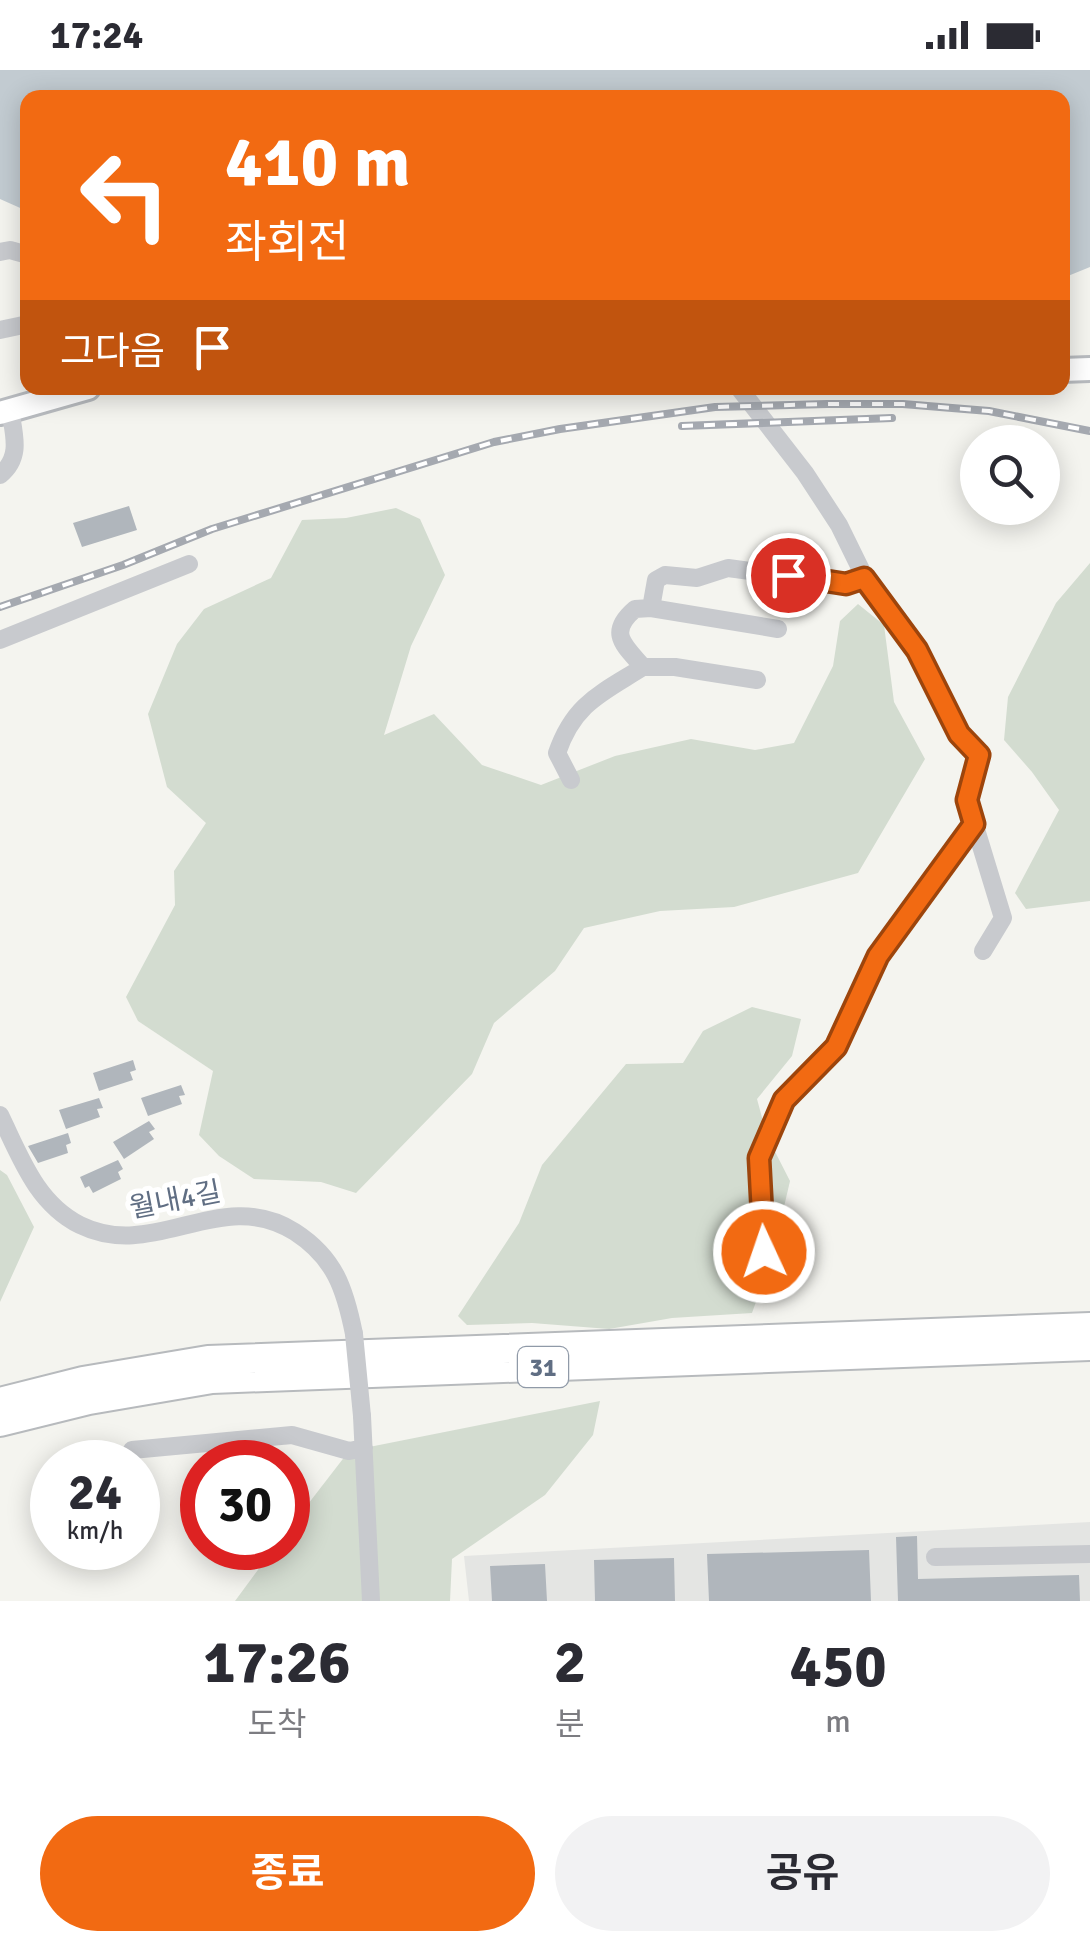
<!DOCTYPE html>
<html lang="ko">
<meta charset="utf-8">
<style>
:root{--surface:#fff;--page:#f2f2f3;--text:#2b2b33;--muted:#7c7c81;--accent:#f26a12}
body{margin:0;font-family:Signika,"Noto Sans KR",sans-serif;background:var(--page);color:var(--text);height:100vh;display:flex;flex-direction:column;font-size:38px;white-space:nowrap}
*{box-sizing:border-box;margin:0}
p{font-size:32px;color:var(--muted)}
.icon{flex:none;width:55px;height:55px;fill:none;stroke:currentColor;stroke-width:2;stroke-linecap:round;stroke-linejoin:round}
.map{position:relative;height:1531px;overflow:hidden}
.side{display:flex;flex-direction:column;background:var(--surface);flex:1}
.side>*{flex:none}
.top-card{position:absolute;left:20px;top:20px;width:1050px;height:305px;border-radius:20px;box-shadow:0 5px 25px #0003;background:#f26a12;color:#fff;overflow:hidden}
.controls{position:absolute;left:960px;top:355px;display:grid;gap:20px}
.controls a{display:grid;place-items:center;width:100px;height:100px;border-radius:50%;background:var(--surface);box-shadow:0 5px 25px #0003;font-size:50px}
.speed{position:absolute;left:30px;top:1370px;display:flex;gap:20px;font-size:50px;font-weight:700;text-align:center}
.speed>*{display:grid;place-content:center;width:130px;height:130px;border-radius:50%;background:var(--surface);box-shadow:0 5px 25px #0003;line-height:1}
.speed small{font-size:25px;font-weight:400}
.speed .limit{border:15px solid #d22;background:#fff;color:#111}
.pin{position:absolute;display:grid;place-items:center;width:85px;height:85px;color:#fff;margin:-42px;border:5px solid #fff;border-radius:50%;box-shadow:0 2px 10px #0007}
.me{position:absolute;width:110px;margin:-55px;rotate:357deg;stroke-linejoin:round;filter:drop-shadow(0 0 8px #0008)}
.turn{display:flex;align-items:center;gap:35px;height:210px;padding:0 40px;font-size:45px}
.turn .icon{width:130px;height:130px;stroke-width:2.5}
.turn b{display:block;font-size:70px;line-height:85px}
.then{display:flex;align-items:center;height:95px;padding:0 40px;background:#0003;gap:20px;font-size:38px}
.eta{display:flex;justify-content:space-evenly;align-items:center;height:170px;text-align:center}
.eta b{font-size:60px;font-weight:700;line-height:70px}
.cta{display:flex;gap:20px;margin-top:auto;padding:20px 40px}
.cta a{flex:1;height:115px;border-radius:60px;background:var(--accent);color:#fff;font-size:40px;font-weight:700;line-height:115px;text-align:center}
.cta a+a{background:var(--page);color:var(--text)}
.status{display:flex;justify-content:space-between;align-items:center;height:70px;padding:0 50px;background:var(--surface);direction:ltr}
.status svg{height:28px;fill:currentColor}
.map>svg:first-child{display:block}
.built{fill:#e4e5e3}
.green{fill:#d3dcd0}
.water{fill:#c2cbd1}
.building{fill:#b0b6bc}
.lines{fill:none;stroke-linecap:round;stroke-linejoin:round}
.major-casing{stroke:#b8bbbf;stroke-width:28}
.highway-casing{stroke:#b7babd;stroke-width:32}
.minor{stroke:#c8cace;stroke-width:18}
.major{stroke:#fff;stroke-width:22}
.highway{stroke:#fff;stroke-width:28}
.rail-casing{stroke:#a5a9b0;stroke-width:8}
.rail{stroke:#fff;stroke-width:4;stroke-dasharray:11;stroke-linecap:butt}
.minor-bridge{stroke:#c8cace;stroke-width:18}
.route-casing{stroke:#9d450c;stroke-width:25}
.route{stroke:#f26a12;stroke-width:18}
.labels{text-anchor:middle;stroke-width:10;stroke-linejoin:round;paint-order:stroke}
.shield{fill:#fff;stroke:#909aa8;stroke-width:2.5}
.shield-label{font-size:25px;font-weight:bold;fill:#606e83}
.street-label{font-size:28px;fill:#606e83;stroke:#fff}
</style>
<div class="status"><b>17:24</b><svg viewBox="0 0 49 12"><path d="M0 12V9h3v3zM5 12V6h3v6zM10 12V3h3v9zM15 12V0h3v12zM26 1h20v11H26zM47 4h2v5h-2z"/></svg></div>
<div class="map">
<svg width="1090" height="1531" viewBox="0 0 1090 1531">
<rect width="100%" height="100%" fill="#f4f4ef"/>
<path class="built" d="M 1090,1452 L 1090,1531 L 469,1531 L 464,1486 Z"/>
<path class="green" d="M 396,438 L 420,449 L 445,505 L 411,576 L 384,665 L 434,644 L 482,695 L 541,715 L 615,686 L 691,669 L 755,680 L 794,673 L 833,596 L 840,551 L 858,534 L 884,555 L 894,632 L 925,689 L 858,803 L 734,837 L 660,841 L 584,858 L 555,901 L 494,953 L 472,1004 L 356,1123 L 321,1112 L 254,1109 L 219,1086 L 199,1065 L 213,1001 L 138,951 L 126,927 L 175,835 L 174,801 L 206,753 L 167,717 L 148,644 L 177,574 L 204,539 L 271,508 L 302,450 L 346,448 Z
M 1090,493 L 1090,831 L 1026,839 L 1015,823 L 1059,740 L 1032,702 L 1004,670 L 1008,627 L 1056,533 Z
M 752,937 L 801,949 L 792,986 L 757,1029 L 767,1066 L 790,1111 L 773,1184 L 752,1243 L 672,1248 L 609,1259 L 532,1253 L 467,1255 L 458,1246 L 519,1153 L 542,1095 L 626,994 L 683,993 L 703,961 Z
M 0,1100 L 7,1105 L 34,1157 L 0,1232 Z
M 600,1331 L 593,1365 L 545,1425 L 452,1489 L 450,1531 L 235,1531 L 274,1478 L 288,1478 L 288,1460 L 349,1381 Z"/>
<path class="water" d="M 0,0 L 1090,0 L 1090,197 L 1063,208 L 1062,28 L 28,28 L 27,141 L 0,129 Z"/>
<path class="building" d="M 129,436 L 137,460 L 82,477 L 73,453 Z
M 133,990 L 136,1000 L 130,1002 L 133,1010 L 99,1021 L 93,1003 Z
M 181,1015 L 185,1025 L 179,1026 L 182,1034 L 148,1046 L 141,1028 Z
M 99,1028 L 103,1038 L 97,1039 L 100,1047 L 66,1059 L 59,1040 Z
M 149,1051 L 155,1059 L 149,1062 L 154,1069 L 124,1089 L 113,1072 Z
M 68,1063 L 71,1073 L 66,1075 L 68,1083 L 38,1093 L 28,1076 Z
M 118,1090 L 123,1099 L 118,1102 L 121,1109 L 93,1123 L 89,1116 L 85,1118 L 80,1107 Z
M 917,1466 L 918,1509 L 1079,1505 L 1080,1531 L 898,1531 L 896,1467 Z
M 869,1480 L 871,1531 L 709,1531 L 707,1484 Z
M 674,1488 L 675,1531 L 595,1531 L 594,1490 Z
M 545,1494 L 547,1531 L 492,1531 L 490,1496 Z"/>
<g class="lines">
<g class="major-casing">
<path id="major" d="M 1062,300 L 1090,299
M 0,343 L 88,318"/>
</g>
<g class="highway-casing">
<path id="highway" d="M 0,1332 L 83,1311 L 208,1290 L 1090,1257
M 0,1352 L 89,1330 L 212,1309 L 1090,1276"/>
</g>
<path class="minor" d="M 0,182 L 10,180 L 28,185
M 0,260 L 28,254
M 739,318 L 805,403 L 839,455 L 865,508 L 917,579 L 959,664 L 979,685 L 967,730 L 1003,848 L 983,881
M 0,405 C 22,387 14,365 10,340
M 651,538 L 635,539 C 607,563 624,575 643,597 L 675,597 L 757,610
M 778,559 L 651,538 L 656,510 L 665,505 L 697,508 L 728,498 L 846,514 L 865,508
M 0,570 L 189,494
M 571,710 L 557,683 C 574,633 602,623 643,597
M 0,1045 C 20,1086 36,1133 80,1155 C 155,1192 221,1115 295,1162 C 335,1188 345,1219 354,1264
M 752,1223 L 764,1183 L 759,1088 L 784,1030 L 836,977 L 878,886 L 974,755
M 362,1346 L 371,1531
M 132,1380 L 292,1365 L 349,1381 L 364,1378
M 935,1487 L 1090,1484"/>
<use href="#major" class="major"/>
<use href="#highway" class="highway"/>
<g class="rail-casing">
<path id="rail" d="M 682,356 L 892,348
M 0,537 L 123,495 L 212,459 L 494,372 L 560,359 L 715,337 L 827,334 L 903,334 L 989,341 L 1090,361"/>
</g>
<use href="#rail" class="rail"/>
<path class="minor-bridge" d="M 354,1264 L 362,1346"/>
</g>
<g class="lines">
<g class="route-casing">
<path id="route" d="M 764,1182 L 759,1088 L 784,1030 L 836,977 L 878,886 L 974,754 L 967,730 L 979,685 L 959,664 L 917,580 L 864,508 L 846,514 L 788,505"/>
</g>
<use href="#route" class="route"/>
</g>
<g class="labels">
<rect class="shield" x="518" y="1277" width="50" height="40" rx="8"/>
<g class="shield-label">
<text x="543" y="1306">31</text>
</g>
<g class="street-label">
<text transform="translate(175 1129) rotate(-11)" y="10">월내4길</text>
</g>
</g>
</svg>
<div class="controls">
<a><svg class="icon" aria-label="search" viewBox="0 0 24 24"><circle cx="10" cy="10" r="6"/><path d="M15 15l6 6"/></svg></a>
</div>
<div class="speed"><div>24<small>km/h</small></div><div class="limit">30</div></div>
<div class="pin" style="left:788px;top:505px;background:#d93025"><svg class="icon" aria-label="arrive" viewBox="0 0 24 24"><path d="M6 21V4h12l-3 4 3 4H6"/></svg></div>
<svg class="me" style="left:764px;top:1182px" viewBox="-20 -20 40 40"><circle r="17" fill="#f26a12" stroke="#fff" stroke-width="3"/><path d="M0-11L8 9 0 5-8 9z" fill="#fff"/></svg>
<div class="top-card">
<div class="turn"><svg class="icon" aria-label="left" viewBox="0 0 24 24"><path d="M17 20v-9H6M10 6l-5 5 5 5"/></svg><div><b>410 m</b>좌회전</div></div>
<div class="then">그다음<svg class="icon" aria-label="arrive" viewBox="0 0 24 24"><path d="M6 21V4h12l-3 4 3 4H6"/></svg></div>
</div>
</div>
<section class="side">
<div class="eta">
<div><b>17:26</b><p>도착</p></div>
<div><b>2</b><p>분</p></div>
<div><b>450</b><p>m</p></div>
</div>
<div class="cta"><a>종료</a><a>공유</a></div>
</section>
